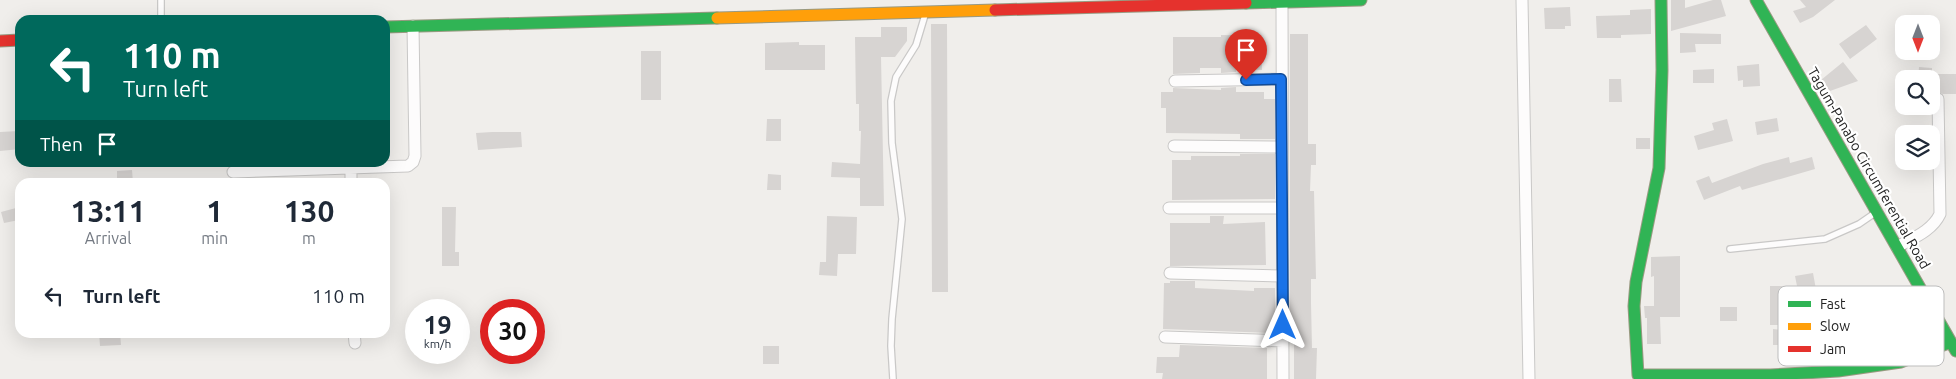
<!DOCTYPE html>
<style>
:root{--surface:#fff;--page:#f2f2f3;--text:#1f2937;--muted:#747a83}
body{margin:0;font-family:Ubuntu,sans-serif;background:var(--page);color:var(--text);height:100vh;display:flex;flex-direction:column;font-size:19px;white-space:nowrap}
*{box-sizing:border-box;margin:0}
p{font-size:16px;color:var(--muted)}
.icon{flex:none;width:28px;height:28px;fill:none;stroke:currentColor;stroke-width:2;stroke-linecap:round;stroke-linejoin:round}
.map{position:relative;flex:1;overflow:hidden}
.drawer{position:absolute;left:15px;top:178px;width:375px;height:160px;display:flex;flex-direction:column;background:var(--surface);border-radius:15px;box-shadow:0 5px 20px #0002}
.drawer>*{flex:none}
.top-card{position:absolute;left:15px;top:15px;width:375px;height:152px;border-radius:15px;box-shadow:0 5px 20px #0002;background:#00695c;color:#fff;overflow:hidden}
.needle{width:32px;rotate:180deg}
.controls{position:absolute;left:1895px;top:15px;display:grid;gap:10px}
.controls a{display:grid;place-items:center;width:45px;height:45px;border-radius:10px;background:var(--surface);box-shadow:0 5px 20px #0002;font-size:25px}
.speed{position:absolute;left:405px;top:299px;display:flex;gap:10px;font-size:25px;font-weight:700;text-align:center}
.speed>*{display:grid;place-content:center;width:65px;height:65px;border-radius:50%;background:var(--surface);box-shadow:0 5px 20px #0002;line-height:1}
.speed small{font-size:12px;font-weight:400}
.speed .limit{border:8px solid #d22;background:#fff;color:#111}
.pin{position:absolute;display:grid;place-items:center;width:42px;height:42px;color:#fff;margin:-51px -21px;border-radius:50% 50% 50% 0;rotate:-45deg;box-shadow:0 0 5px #0007}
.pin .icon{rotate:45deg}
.me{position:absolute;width:55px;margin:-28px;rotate:0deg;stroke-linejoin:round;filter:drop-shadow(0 0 4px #0008)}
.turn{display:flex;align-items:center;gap:18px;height:105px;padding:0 25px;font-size:22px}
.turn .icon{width:65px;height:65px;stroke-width:2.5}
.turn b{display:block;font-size:35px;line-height:42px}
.then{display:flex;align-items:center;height:48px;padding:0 25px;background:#0003;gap:10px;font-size:19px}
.eta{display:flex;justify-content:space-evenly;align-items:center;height:85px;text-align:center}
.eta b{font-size:30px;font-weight:600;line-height:35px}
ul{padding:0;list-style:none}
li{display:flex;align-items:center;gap:15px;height:65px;padding:0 25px}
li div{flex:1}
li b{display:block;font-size:19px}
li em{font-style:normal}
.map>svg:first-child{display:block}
.building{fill:#d7d4d2}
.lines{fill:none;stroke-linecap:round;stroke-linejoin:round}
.lane-casing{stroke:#c9c8c7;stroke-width:8}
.street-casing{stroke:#c9c8c7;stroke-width:13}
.fast-casing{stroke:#999a82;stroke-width:13}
.slow-casing{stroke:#999a82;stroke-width:13}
.jam-casing{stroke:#999a82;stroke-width:13}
.lane{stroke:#fdfcfc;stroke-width:5.5}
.street{stroke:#fdfcfc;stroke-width:11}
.fast{stroke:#30b455;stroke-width:11}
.slow{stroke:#ff9f0a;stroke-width:11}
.jam{stroke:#e5322d;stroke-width:11}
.route-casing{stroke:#114b97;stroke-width:12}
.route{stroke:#1a73e8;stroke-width:9}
.labels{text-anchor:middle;stroke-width:4.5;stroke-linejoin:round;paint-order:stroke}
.street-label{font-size:14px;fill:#222;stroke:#fff}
.key{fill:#fff;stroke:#bdbdbd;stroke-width:1}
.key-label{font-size:14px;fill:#222}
</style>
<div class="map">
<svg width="1956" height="379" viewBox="0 0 1956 379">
<rect width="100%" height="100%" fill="#f0eeeb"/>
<path class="building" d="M 1671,0 L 1685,0 L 1685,8 L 1713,0 L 1721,0 L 1726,16 L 1671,31 Z
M 1800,0 L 1835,0 L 1813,17 L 1800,23 L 1793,11 L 1806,7 Z
M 1570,7 L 1571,26 L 1565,26 L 1565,29 L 1545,29 L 1544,8 Z
M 1651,9 L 1651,34 L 1621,35 L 1621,38 L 1597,38 L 1596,16 L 1630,15 L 1630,10 Z
M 931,24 L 947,24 L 948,292 L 932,292 Z
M 1866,25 L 1877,39 L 1850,59 L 1839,44 Z
M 881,27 L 907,27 L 907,41 L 895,57 L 881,57 L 884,206 L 860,206 L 860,178 L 831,177 L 832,162 L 860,164 L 861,131 L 859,131 L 859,104 L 856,104 L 855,37 L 881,37 Z
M 1680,33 L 1721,34 L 1721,44 L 1695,44 L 1696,52 L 1680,53 Z
M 1290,34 L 1308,34 L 1308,144 L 1316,144 L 1316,165 L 1311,165 L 1310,191 L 1314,191 L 1316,279 L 1311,279 L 1311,303 L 1312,348 L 1317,348 L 1316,379 L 1294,379 L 1294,342 L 1293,336 L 1290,336 Z
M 1221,35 L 1261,36 L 1262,70 L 1236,69 L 1236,72 L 1221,73 L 1221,68 L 1200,68 L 1200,73 L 1173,74 L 1173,37 L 1221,37 Z
M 799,42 L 799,45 L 825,45 L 825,70 L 765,70 L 765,43 Z
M 641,51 L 661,51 L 661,100 L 641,100 Z
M 1843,62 L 1858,81 L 1830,91 L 1821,80 Z
M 1759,64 L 1760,86 L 1743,87 L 1743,80 L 1738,81 L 1737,66 Z
M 1919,67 L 1932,68 L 1932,74 L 1956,74 L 1956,94 L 1943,94 L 1938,92 L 1931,94 L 1931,79 L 1918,79 Z
M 1714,69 L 1714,83 L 1693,83 L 1693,70 Z
M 1609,79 L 1621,79 L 1622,102 L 1609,102 Z
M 1236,87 L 1236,92 L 1264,92 L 1264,99 L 1275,99 L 1275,139 L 1240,139 L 1240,134 L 1166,133 L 1166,108 L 1161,108 L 1161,92 L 1173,92 L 1173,88 L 1221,90 L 1221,88 Z
M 1777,118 L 1779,131 L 1757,135 L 1755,122 Z
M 767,119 L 781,119 L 781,141 L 766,141 Z
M 1727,119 L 1733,141 L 1698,150 L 1694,136 L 1714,130 L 1712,123 Z
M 19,131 L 20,149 L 0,151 L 0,132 Z
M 492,132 L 521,132 L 522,147 L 478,150 L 476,133 Z
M 1636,138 L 1650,138 L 1650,149 L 1636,149 Z
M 1240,154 L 1275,154 L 1275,199 L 1172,200 L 1172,160 L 1191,160 L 1191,156 L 1240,156 Z
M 1789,157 L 1790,163 L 1812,157 L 1815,169 L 1742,190 L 1740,186 L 1704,200 L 1696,181 L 1709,176 L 1712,183 L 1763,164 Z
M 132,170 L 133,182 L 117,182 L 117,171 Z
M 768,174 L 781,175 L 781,190 L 767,190 Z
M 442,207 L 456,207 L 455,252 L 459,252 L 459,266 L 442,266 Z
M 16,208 L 19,220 L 4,223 L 1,212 Z
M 827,216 L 857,217 L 856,254 L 838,254 L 837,276 L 819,275 L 820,262 L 826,262 Z
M 1210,216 L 1224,216 L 1223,224 L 1265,222 L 1266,265 L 1170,266 L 1170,223 L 1210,223 Z
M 1680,256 L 1680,317 L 1660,317 L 1661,344 L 1647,344 L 1647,318 L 1645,318 L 1644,306 L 1654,306 L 1654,276 L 1651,277 L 1651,257 Z
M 1813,273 L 1817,295 L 1783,301 L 1783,325 L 1770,325 L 1770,286 L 1797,286 L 1795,276 Z
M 1170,281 L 1195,281 L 1195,288 L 1254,291 L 1254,288 L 1275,288 L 1275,333 L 1163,329 L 1164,283 L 1170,283 Z
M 1720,307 L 1737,307 L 1737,321 L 1720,321 Z
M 1773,329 L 1784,330 L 1784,345 L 1773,345 Z
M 99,332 L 120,332 L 121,345 L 100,346 Z
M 1180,345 L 1267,348 L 1267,379 L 1162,379 L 1163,373 L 1156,373 L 1157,357 L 1179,357 Z
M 763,346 L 779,346 L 779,364 L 763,364 Z"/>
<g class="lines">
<g class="lane-casing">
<path id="lane" d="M 161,0 L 161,20
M 1730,249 L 1825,239 L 1859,224 L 1875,213
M 893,379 L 891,346 L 892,319 L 902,219 L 892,143 L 891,101 L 896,77 L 916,45 L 925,15"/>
</g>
<g class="street-casing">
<path id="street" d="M 1522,0 L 1529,379
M 1282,3 L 1283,379
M 1175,81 L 1281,79
M 1174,146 L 1281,147
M 351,168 L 351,182
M 233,172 L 408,166 L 413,162 L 415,156 L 413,26
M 1169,208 L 1282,208
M 1897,247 C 1913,238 1932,231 1940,214 L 1938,99
M 1170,273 L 1282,276
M 354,332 L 355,343
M 1165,337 L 1283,341"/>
</g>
<g class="fast-casing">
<path id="fast" d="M 1661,0 L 1662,70 L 1659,168 L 1636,282 L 1634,306 L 1638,375 L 1771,375 L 1838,371 L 1901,362 L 1951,342
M 1756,0 L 1956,351
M 1246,3 L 1361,0
M 385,27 L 717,18"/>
</g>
<g class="slow-casing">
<path id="slow" d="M 717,18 L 995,10"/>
</g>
<g class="jam-casing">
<path id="jam" d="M 995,10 L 1246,3
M 0,41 L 20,40"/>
</g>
<use href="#lane" class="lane"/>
<use href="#street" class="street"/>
<use href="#fast" class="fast"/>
<use href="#slow" class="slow"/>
<use href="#jam" class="jam"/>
</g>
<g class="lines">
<g class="route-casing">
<path id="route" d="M 1246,80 L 1281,79 L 1283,325"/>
</g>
<use href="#route" class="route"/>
</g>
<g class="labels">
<g class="street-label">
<text transform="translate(1869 168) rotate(60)" y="5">Tagum-Panabo Circumferential Road</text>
</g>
</g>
<rect x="1778" y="286" width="166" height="80" rx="8" class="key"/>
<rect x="1788" y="301" width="23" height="6" fill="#30b455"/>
<rect x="1788" y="323" width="23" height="7" fill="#ff9f0a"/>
<rect x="1788" y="346" width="23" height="6" fill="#e5322d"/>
<g class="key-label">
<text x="1820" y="309">Fast</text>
<text x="1820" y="331">Slow</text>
<text x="1820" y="354">Jam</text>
</g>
</svg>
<div class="controls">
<a><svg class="needle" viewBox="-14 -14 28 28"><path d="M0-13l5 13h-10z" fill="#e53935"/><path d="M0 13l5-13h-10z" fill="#747a83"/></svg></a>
<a><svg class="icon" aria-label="search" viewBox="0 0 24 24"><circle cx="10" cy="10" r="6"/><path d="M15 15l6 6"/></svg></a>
<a><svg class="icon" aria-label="layers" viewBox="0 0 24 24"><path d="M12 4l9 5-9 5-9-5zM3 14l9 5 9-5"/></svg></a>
</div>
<div class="speed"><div>19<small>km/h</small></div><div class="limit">30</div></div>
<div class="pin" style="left:1246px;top:80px;background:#d93025"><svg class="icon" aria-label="arrive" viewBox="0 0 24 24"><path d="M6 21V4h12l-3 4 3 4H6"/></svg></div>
<svg class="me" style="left:1283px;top:325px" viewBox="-20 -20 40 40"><path d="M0-17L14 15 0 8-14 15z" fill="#1a73e8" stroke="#fff" stroke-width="4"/></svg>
<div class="top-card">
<div class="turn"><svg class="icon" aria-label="left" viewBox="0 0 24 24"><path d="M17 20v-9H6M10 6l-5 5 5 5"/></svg><div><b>110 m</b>Turn left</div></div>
<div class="then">Then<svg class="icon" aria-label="arrive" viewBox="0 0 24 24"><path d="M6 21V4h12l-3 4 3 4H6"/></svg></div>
</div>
<section class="drawer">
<div class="eta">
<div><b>13:11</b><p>Arrival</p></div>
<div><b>1</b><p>min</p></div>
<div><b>130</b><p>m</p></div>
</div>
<ul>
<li><svg class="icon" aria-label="left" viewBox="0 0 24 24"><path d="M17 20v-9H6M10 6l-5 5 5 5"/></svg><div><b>Turn left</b></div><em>110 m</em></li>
</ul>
</section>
</div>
